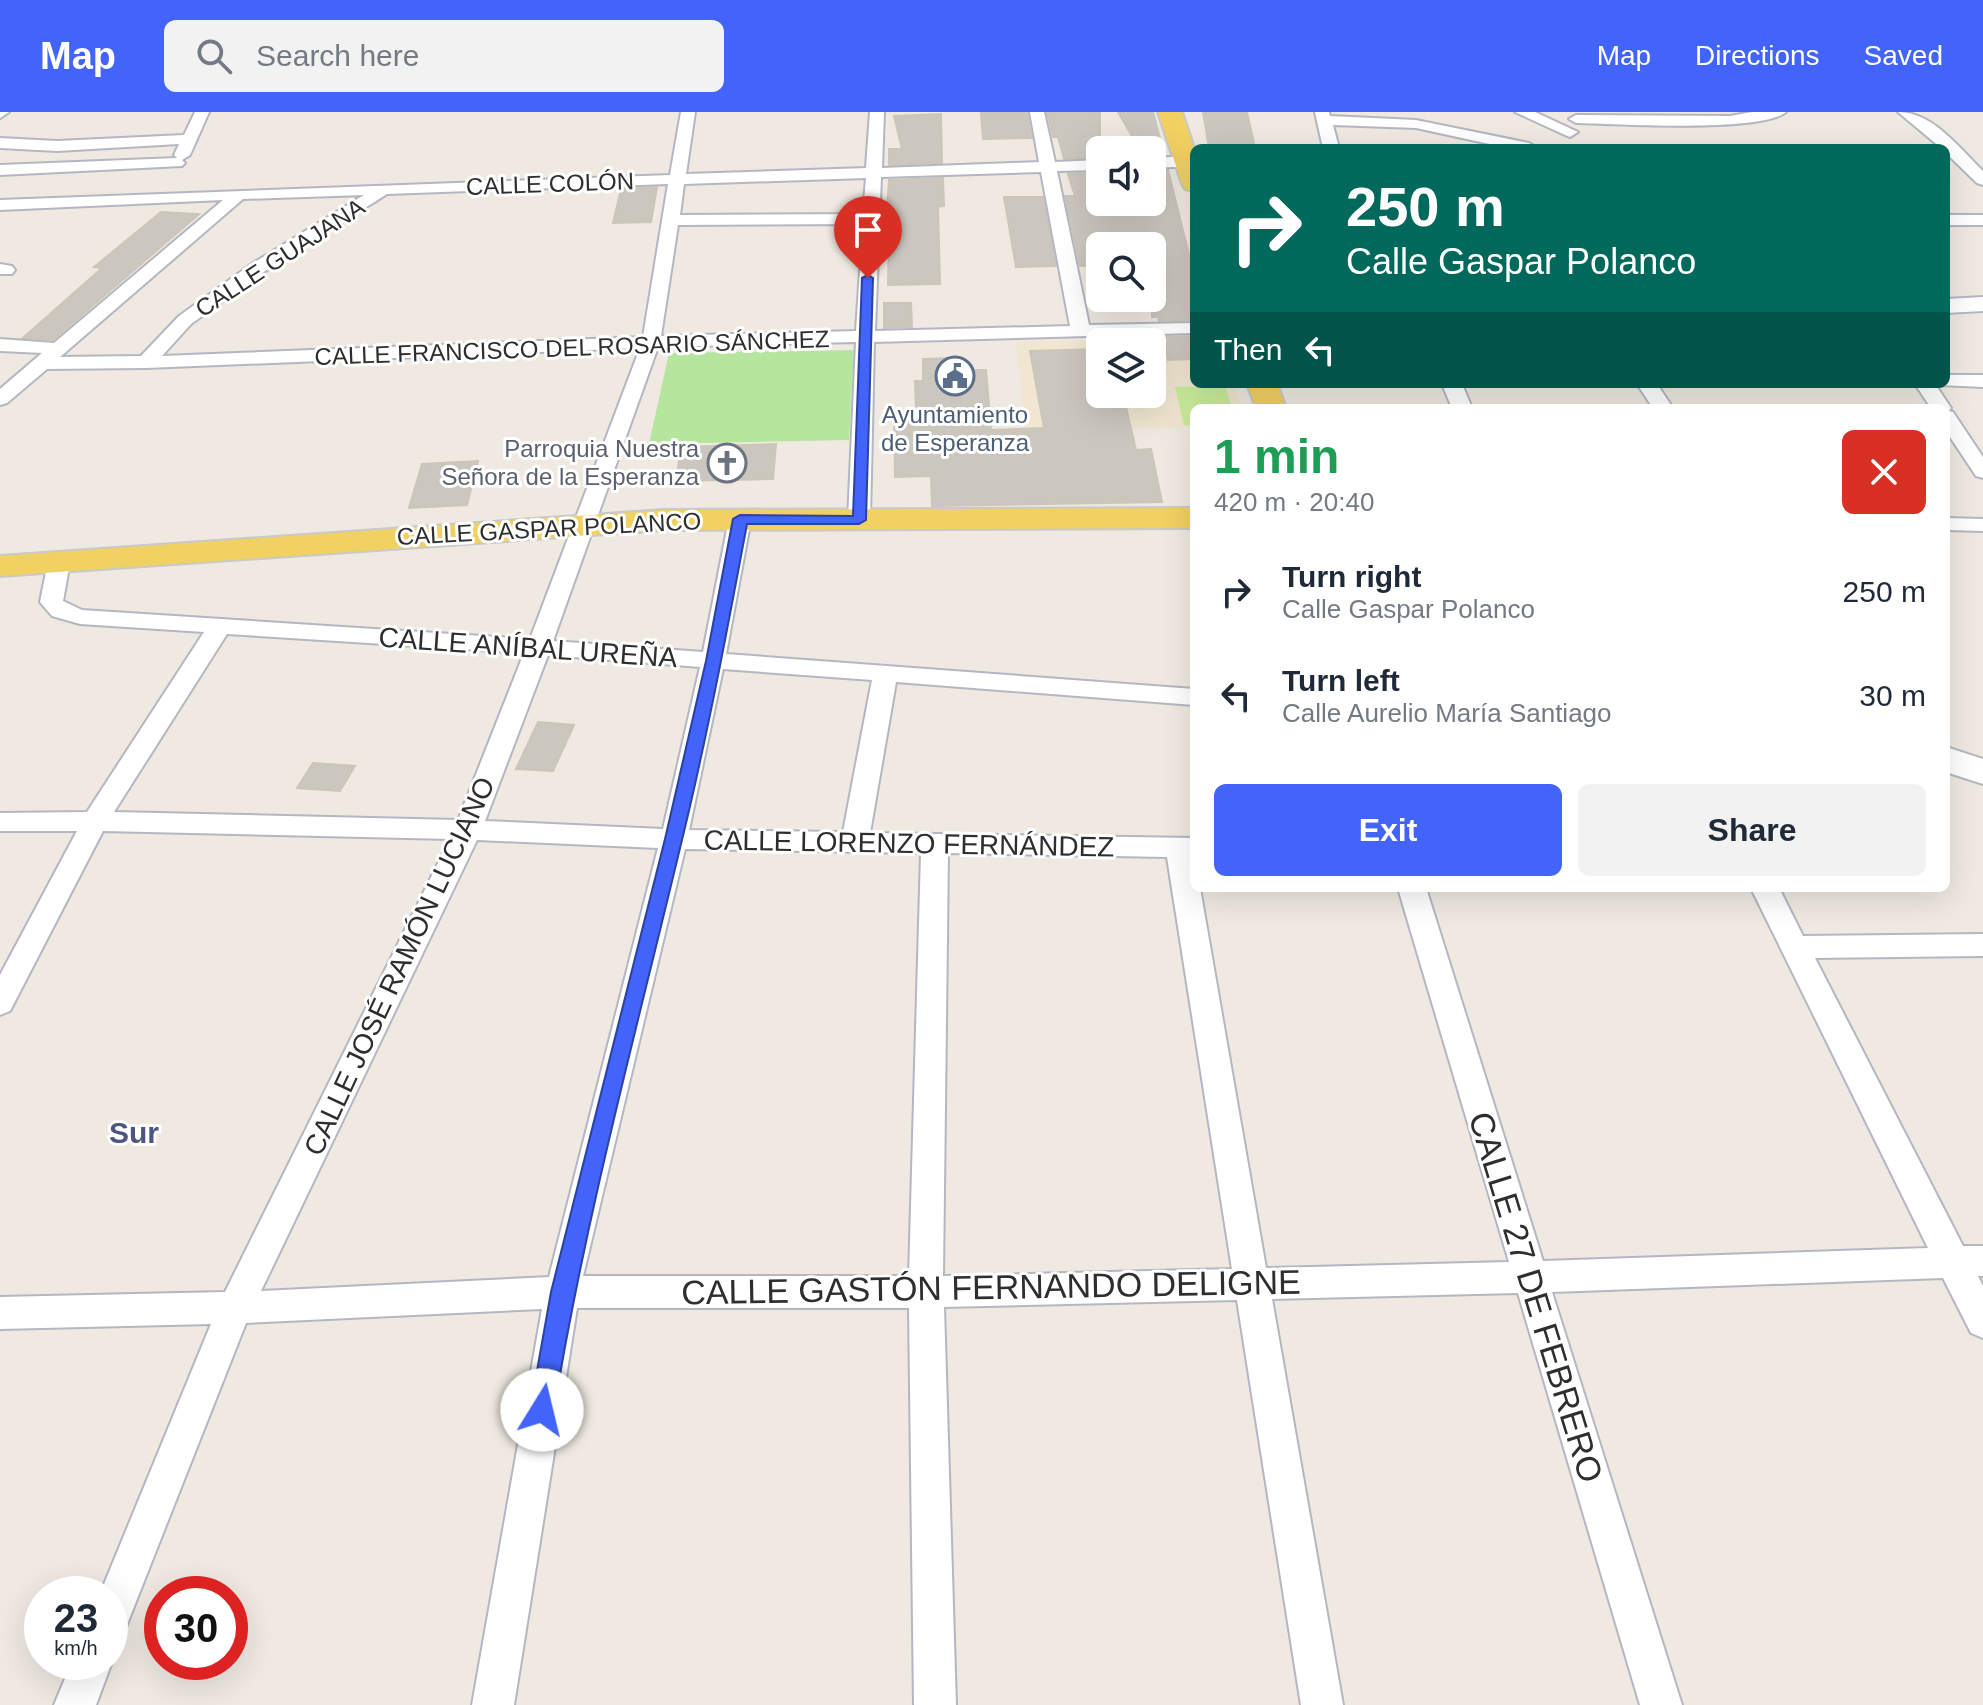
<!DOCTYPE html>
<meta charset="utf-8">
<style>
:root{--surface:#fff;--page:#f2f2f3;--text:#1f2937;--muted:#747a83;--accent:#4264fb}
body{margin:0;font-family:Arial,sans-serif;background:var(--page);color:var(--text);height:100vh;display:flex;flex-direction:column;font-size:30px;white-space:nowrap}
*{box-sizing:border-box;margin:0}
p{font-size:26px;color:var(--muted)}
.icon{flex:none;width:44px;height:44px;fill:none;stroke:currentColor;stroke-width:2;stroke-linecap:round;stroke-linejoin:round}
.map{position:relative;flex:1;overflow:hidden}
.drawer{position:absolute;left:1190px;top:292px;width:760px;height:488px;display:flex;flex-direction:column;background:var(--surface);border-radius:12px;box-shadow:0 8px 32px #0002}
.drawer>*{flex:none}
.top-card{position:absolute;left:1190px;top:32px;width:760px;height:244px;border-radius:12px;box-shadow:0 8px 32px #0002;background:#00695c;color:#fff;overflow:hidden}
.controls{position:absolute;left:1086px;top:24px;display:grid;gap:16px}
.controls a{display:grid;place-items:center;width:80px;height:80px;border-radius:12px;background:var(--surface);box-shadow:0 8px 32px #0002;font-size:40px}
.speed{position:absolute;left:24px;top:1464px;display:flex;gap:16px;font-size:40px;font-weight:700;text-align:center}
.speed>*{display:grid;place-content:center;width:104px;height:104px;border-radius:50%;background:var(--surface);box-shadow:0 8px 32px #0002;line-height:1}
.speed small{font-size:20px;font-weight:400}
.speed .limit{border:12px solid #d22;background:#fff;color:#111}
.pin{position:absolute;display:grid;place-items:center;width:68px;height:68px;color:#fff;margin:-82px -34px;border-radius:50% 50% 50% 0;rotate:-45deg;box-shadow:0 0 8px #0007}
.pin .icon{rotate:45deg}
.me{position:absolute;width:88px;margin:-44px;rotate:9deg;stroke-linejoin:round;filter:drop-shadow(0 0 6px #0008)}
.turn{display:flex;align-items:center;gap:28px;height:168px;padding:0 24px;font-size:36px}
.turn .icon{width:104px;height:104px;stroke-width:2.5}
.turn b{display:block;font-size:56px;line-height:68px}
.then{display:flex;align-items:center;height:76px;padding:0 24px;background:#0003;gap:16px;font-size:30px}
.round{display:grid;place-items:center;flex:none;width:84px;height:84px;border-radius:12px;background:var(--page)}
.head{display:flex;align-items:center;justify-content:space-between;height:136px;padding:0 24px}
h1{font-size:48px;font-weight:700;line-height:60px;color:#1e9e55}
.cta{display:flex;gap:16px;margin-top:auto;padding:16px 24px}
.cta a{flex:1;height:92px;border-radius:12px;background:var(--accent);color:#fff;font-size:32px;font-weight:700;line-height:92px;text-align:center}
.cta a+a{background:var(--page);color:var(--text)}
ul{padding:0;list-style:none}
li{display:flex;align-items:center;gap:24px;height:104px;padding:0 24px}
li div{flex:1}
li b{display:block;font-size:30px}
li em{font-style:normal}
header{display:flex;align-items:center;gap:48px;box-sizing:border-box;height:112px;padding:0 40px;background:var(--accent);color:#fff}
header strong{font-size:38px}
nav{display:flex;gap:44px;margin-inline-start:auto;font-size:28px}
.search{width:560px;height:72px;background:var(--page);display:flex;align-items:center;gap:20px;box-sizing:border-box;padding:0 28px;border-radius:12px;color:var(--muted);font-size:30px}
.map>svg:first-child{display:block}
.education{fill:#f0e6d1;fill-rule:evenodd}
.green{fill:#b6e59e}
.pitch{fill:#c9ec9a}
.building{fill:#cbc7bf;stroke:#cbc5ba;stroke-width:2}
.lines{fill:none;stroke-linecap:round;stroke-linejoin:round}
.street-casing{stroke:#b4b7c1;stroke-width:4}
.secondary-casing{stroke:#b4b7c1;stroke-width:4}
.primary-casing{stroke:#c9c9c9;stroke-width:4}
.street{fill:#fff;fill-rule:evenodd}
.secondary{fill:#fff;fill-rule:evenodd}
.primary{fill:#f2d163;fill-rule:evenodd}
.route{fill:#4264fb;stroke:#2b41a3;stroke-width:2}
.labels{text-anchor:middle;stroke-width:6;stroke-linejoin:round;paint-order:stroke}
.far-street-label{font-size:24px;fill:#2e2e2e;stroke:#fff}
.far-service-label{font-size:24px;fill:#4e5e75;stroke:#fff}
.far-worship-label{font-size:24px;fill:#5b616d;stroke:#fff;text-anchor:end}
.street-label{font-size:28px;fill:#2e2e2e;stroke:#fff}
.neighbourhood-label{font-size:30px;font-weight:bold;fill:#4d5680;stroke:#fff}
.near-street-label{font-size:34px;fill:#2e2e2e;stroke:#fff}
</style>
<header>
<strong>Map</strong>
<div class="search"><svg class="icon" aria-label="search" viewBox="0 0 24 24"><circle cx="10" cy="10" r="6"/><path d="M15 15l6 6"/></svg>Search here</div>
<nav><a>Map</a><a>Directions</a><a>Saved</a></nav>
</header>
<div class="map">
<svg width="1983" height="1593" viewBox="0 0 1983 1593">
<rect width="100%" height="100%" fill="#efe9e1"/>
<path class="education" d="M 1194,226 L 1194,272 L 1235,272 L 1242,296 L 1194,296 L 1194,315 L 1026,319 L 1016,230 ZM 1100,230 L 1152,230 L 1152,282 L 1100,282 Z"/>
<path class="green" d="M 854,238 L 849,328 L 649,332 L 669,241 Z"/>
<path class="pitch" d="M 1225,274 L 1232,296 L 1194,296 L 1194,313 L 1184,313 L 1175,275 Z"/>
<path class="building" d="M 1047,0 L 1100,0 L 1100,45 L 1064,47 L 1058,25 L 1053,25 Z
M 1118,0 L 1153,0 L 1164,42 L 1152,43 L 1152,38 L 1140,38 Z
M 1203,0 L 1247,0 L 1255,36 L 1209,36 Z
M 981,1 L 1027,1 L 1032,26 L 983,27 Z
M 941,2 L 942,51 L 889,53 L 889,37 L 902,37 L 894,4 Z
M 1168,58 L 1194,163 L 1194,208 L 1159,209 L 1158,205 L 1152,205 L 1152,134 L 1143,134 L 1140,128 L 1100,129 L 1100,154 L 1080,154 L 1065,84 L 1075,84 L 1068,62 L 1100,61 L 1100,90 L 1152,90 L 1152,59 Z
M 943,66 L 944,94 L 938,95 L 940,172 L 888,173 L 889,112 L 886,112 L 889,68 Z
M 657,75 L 651,110 L 613,111 L 621,77 Z
M 1004,85 L 1043,85 L 1056,154 L 1016,155 Z
M 161,100 L 199,102 L 53,228 L 23,226 L 102,156 L 94,155 Z
M 884,191 L 911,191 L 912,215 L 884,216 Z
M 1194,224 L 1194,247 L 1168,248 L 1163,225 Z
M 1100,237 L 1100,283 L 1123,282 L 1136,338 L 1151,337 L 1162,390 L 932,394 L 931,364 L 895,365 L 894,301 L 916,300 L 915,269 L 923,269 L 923,247 L 952,246 L 953,258 L 986,258 L 991,318 L 1044,316 L 1030,239 Z
M 776,332 L 773,367 L 676,369 L 681,335 Z
M 478,349 L 467,393 L 409,396 L 422,352 Z
M 538,610 L 574,613 L 553,659 L 516,657 Z
M 313,651 L 355,654 L 340,679 L 297,676 Z"/>
<g class="lines">
<g class="street-casing">
<path id="street" d="M 0,0 L 9,0 L 0,6 Z
M 195,0 L 209,0 L 190,43 L 182,48 L 185,51 L 182,54 L 0,63 L 0,53 L 177,46 L 174,43 L 179,32 L 57,39 L 0,36 L 0,26 L 57,29 L 184,23 Z
M 681,0 L 695,0 L 686,62 L 866,56 L 870,0 L 884,0 L 882,56 L 1039,50 L 1030,0 L 1044,0 L 1055,50 L 1100,48 L 1100,58 L 1057,59 L 1089,213 L 1194,211 L 1194,221 L 874,230 L 870,408 L 859,414 L 848,408 L 856,230 L 658,235 L 553,529 L 703,540 L 729,407 L 740,401 L 751,407 L 726,542 L 1194,577 L 1194,593 L 896,570 L 870,721 L 1194,726 L 1194,776 L 1200,776 L 1266,1156 L 1509,1150 L 1398,776 L 1426,776 L 1543,1149 L 1928,1136 L 1751,776 L 1779,776 L 1803,824 L 1983,822 L 1983,844 L 1815,846 L 1963,1134 L 1983,1134 L 1983,1164 L 1978,1164 L 1983,1174 L 1983,1226 L 1971,1221 L 1943,1166 L 1552,1180 L 1682,1593 L 1640,1593 L 1518,1181 L 1272,1187 L 1343,1593 L 1301,1593 L 1237,1188 L 944,1195 L 956,1593 L 914,1593 L 909,1196 L 577,1196 L 514,1593 L 472,1593 L 542,1197 L 246,1211 L 124,1520 L 110,1526 L 110,1482 L 100,1482 L 211,1212 L 0,1217 L 0,1185 L 225,1180 L 450,727 L 103,719 L 10,899 L 0,903 L 0,863 L 77,719 L 0,719 L 0,701 L 87,700 L 204,520 L 80,512 L 52,504 L 40,490 L 48,450 L 59,443 L 67,445 L 70,450 L 63,489 L 82,498 L 530,527 L 640,236 L 146,256 L 47,257 L 7,291 L 0,293 L 0,277 L 42,241 L 0,239 L 0,227 L 54,231 L 223,88 L 0,98 L 0,88 L 670,63 ZM 1041,60 L 1070,214 L 875,219 L 881,65 ZM 866,66 L 863,102 L 680,103 L 684,72 ZM 668,72 L 643,225 L 162,244 L 191,212 L 262,161 L 387,82 ZM 364,83 L 250,153 L 179,204 L 141,244 L 60,245 L 243,87 ZM 863,112 L 856,219 L 661,224 L 678,113 ZM 227,522 L 524,541 L 458,708 L 114,700 ZM 548,543 L 700,555 L 663,717 L 485,709 ZM 723,557 L 872,568 L 843,720 L 689,718 ZM 477,728 L 658,736 L 549,1165 L 261,1179 ZM 685,737 L 921,741 L 909,1164 L 583,1164 ZM 948,741 L 1167,745 L 1232,1157 L 943,1164 Z
M 1315,0 L 1329,0 L 1330,4 L 1416,8 L 1529,31 L 1537,36 L 1508,36 L 1416,16 L 1333,13 L 1339,36 L 1323,36 Z
M 1515,0 L 1535,0 L 1578,20 L 1570,25 L 1565,23 Z
M 1752,0 L 1786,0 C 1761,21 1616,12 1576,11 L 1569,7 L 1576,3 L 1730,4 Z
M 1898,0 C 1933,0 1959,36 1983,59 L 1983,73 L 1977,71 L 1946,41 L 1946,36 L 1941,36 Z
M 1194,44 L 1194,54 L 1152,56 L 1152,46 Z
M 1946,103 L 1983,103 L 1983,113 L 1946,113 Z
M 0,152 L 12,154 L 15,158 L 12,162 L 0,162 Z
M 1946,263 L 1983,263 L 1983,275 L 1939,273 L 1946,272 Z
M 1442,272 L 1462,272 L 1472,296 L 1452,296 Z
M 1637,272 L 1657,272 L 1673,296 L 1653,296 Z
M 1915,272 L 1935,272 L 1951,296 L 1949,299 L 1953,300 L 1983,345 L 1983,366 L 1976,364 L 1946,319 L 1946,296 L 1931,296 Z
M 1946,406 L 1983,407 L 1983,419 L 1946,418 Z
M 110,1544 L 112,1550 L 96,1593 L 54,1593 L 72,1550 L 110,1550 Z"/>
</g>
<g class="secondary-casing">
<path id="secondary" d="M 1983,185 L 1983,199 L 1946,201 L 1946,187 Z
M 1946,635 L 1983,647 L 1983,672 L 1946,660 Z"/>
</g>
<g class="primary-casing">
<path id="primary" d="M 1158,0 L 1182,0 L 1194,36 L 1194,79 L 1185,77 L 1182,72 Z
M 1247,272 L 1277,272 L 1286,296 L 1256,296 Z
M 1194,396 L 1194,416 L 664,418 L 0,464 L 0,444 L 664,398 Z"/>
</g>
<use href="#street" class="street"/>
<use href="#secondary" class="secondary"/>
<use href="#primary" class="primary"/>
</g>
<path class="route" d="M 868,163 L 873,166 L 866,408 L 859,412 L 747,412 C 727,519 707,626 681,732 C 636,920 585,1107 554,1298 L 551,1306 L 542,1309 L 534,1306 L 530,1298 L 551,1180 L 665,727 L 706,549 L 733,407 L 740,403 L 853,404 L 862,166 Z"/>
<defs>
<g id="civic-ring" transform="scale(2)"><circle r="9.5" fill="#fff" stroke="#5c6f8a" stroke-width="1.5"/><path d="M-.6-6.5H3V-4.5H.6V-3L4-1V1h2V6H-6V1h2V-1L-.6-3ZM-1.2 2.5V6h2.4V2.5Z" fill="#5c6f8a"/></g>
<g id="church-ring" transform="scale(2)"><circle r="9.5" fill="#fff" stroke="#6b7280" stroke-width="1.5"/><path d="M-1.2-6h2.4v3.5h3.3v2.4h-3.3V6h-2.4V-.1h-3.3v-2.4h3.3Z" fill="#6b7280"/></g>
</defs>
<g fill-rule="evenodd">
<use href="#civic-ring" x="955" y="264"/>
<use href="#church-ring" x="727" y="351"/>
</g>
<g class="labels">
<g class="far-street-label">
<text transform="translate(550 72) rotate(-2)" y="8">CALLE COLÓN</text>
<text transform="translate(280 146) rotate(-33)" y="8">CALLE GUAJANA</text>
<text transform="translate(572 236) rotate(-2)" y="8">CALLE FRANCISCO DEL ROSARIO SÁNCHEZ</text>
<text transform="translate(549 417) rotate(-3)" y="8">CALLE GASPAR POLANCO</text>
</g>
<g class="far-service-label">
<text x="955" y="311">Ayuntamiento<tspan x="955" dy="28">de Esperanza</tspan></text>
</g>
<g class="far-worship-label">
<text x="699" y="345">Parroquia Nuestra<tspan x="699" dy="28">Señora de la Esperanza</tspan></text>
</g>
<g class="street-label">
<text transform="translate(528 535) rotate(4)" y="10">CALLE ANÍBAL UREÑA</text>
<text transform="translate(909 731) rotate(1)" y="10">CALLE LORENZO FERNÁNDEZ</text>
<text transform="translate(399 854) rotate(-65)" y="10">CALLE JOSÉ RAMÓN LUCIANO</text>
</g>
<g class="neighbourhood-label">
<text x="134" y="1031">Sur</text>
</g>
<g class="near-street-label">
<text transform="translate(991 1175) rotate(-1)" y="12">CALLE GASTÓN FERNANDO DELIGNE</text>
<text transform="translate(1536 1185) rotate(73)" y="12">CALLE 27 DE FEBRERO</text>
</g>
</g>
</svg>
<div class="controls">
<a><svg class="icon" aria-label="sound" viewBox="0 0 24 24"><path d="M4 9h4l5-4v14l-5-4H4zM17 9q2 3 0 6"/></svg></a>
<a><svg class="icon" aria-label="search" viewBox="0 0 24 24"><circle cx="10" cy="10" r="6"/><path d="M15 15l6 6"/></svg></a>
<a><svg class="icon" aria-label="layers" viewBox="0 0 24 24"><path d="M12 4l9 5-9 5-9-5zM3 14l9 5 9-5"/></svg></a>
</div>
<div class="speed"><div>23<small>km/h</small></div><div class="limit">30</div></div>
<div class="pin" style="left:868px;top:166px;background:#d93025"><svg class="icon" aria-label="arrive" viewBox="0 0 24 24"><path d="M6 21V4h12l-3 4 3 4H6"/></svg></div>
<svg class="me" style="left:542px;top:1298px" viewBox="-20 -20 40 40"><circle r="19" fill="#fff"/><path d="M0-13L10 11 0 6-10 11z" fill="#4264fb"/></svg>
<div class="top-card">
<div class="turn"><svg class="icon" aria-label="right" viewBox="0 0 24 24"><path d="M7 20v-9h11M14 6l5 5-5 5"/></svg><div><b>250 m</b>Calle Gaspar Polanco</div></div>
<div class="then">Then<svg class="icon" aria-label="left" viewBox="0 0 24 24"><path d="M17 20v-9H6M10 6l-5 5 5 5"/></svg></div>
</div>
<section class="drawer">
<div class="head"><div><h1>1 min</h1><p>420 m · 20:40</p></div><a class="round" style="background:#d93025;color:#fff"><svg class="icon" aria-label="close" viewBox="0 0 24 24"><path d="M6 6l12 12M18 6L6 18"/></svg></a></div>
<ul>
<li><svg class="icon" aria-label="right" viewBox="0 0 24 24"><path d="M7 20v-9h11M14 6l5 5-5 5"/></svg><div><b>Turn right</b><p>Calle Gaspar Polanco</p></div><em>250 m</em></li>
<li><svg class="icon" aria-label="left" viewBox="0 0 24 24"><path d="M17 20v-9H6M10 6l-5 5 5 5"/></svg><div><b>Turn left</b><p>Calle Aurelio María Santiago</p></div><em>30 m</em></li>
</ul>
<div class="cta"><a>Exit</a><a>Share</a></div>
</section>
</div>
